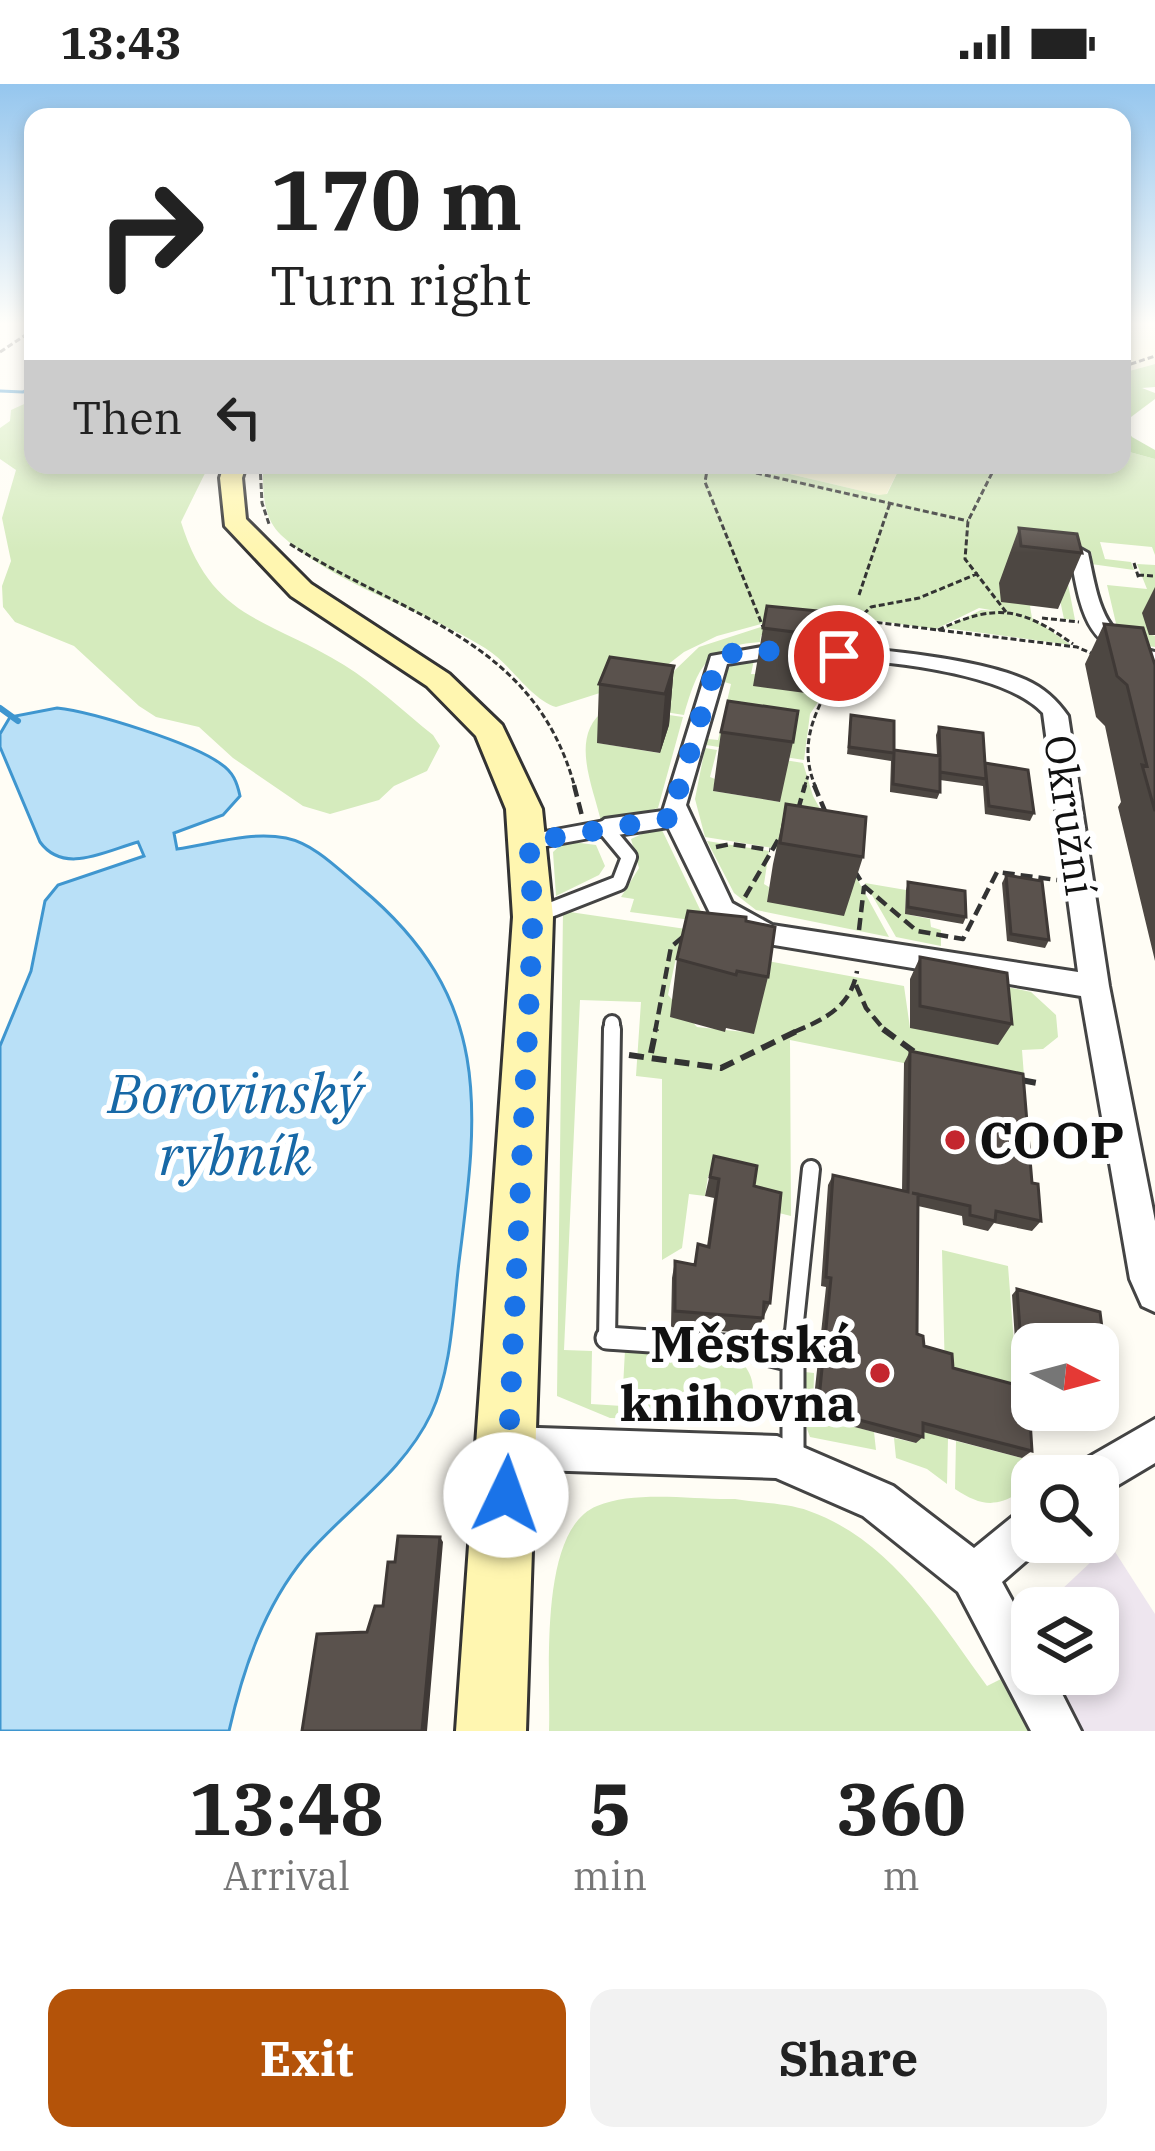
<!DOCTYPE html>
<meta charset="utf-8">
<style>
:root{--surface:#fff;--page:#f2f2f2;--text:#222;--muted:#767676;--accent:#b45309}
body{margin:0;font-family:"IBM Plex Serif",serif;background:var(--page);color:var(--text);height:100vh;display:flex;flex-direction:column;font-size:45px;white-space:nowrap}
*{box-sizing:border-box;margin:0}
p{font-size:39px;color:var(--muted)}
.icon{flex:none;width:66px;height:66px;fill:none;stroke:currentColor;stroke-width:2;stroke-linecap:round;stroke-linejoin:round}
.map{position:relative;height:1647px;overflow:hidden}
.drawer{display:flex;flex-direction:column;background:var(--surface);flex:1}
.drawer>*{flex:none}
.hud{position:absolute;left:24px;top:24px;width:1107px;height:366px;border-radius:24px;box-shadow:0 6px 18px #0003;background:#fff;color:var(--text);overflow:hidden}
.needle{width:78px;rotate:96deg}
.fabs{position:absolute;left:1011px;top:1239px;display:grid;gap:24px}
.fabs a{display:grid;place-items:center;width:108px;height:108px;border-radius:24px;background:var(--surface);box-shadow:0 6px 18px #0003;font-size:60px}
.pin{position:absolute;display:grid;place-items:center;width:102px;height:102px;color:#fff;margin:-51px;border:6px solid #fff;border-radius:50%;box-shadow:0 3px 12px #0007}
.me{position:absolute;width:132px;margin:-66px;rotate:3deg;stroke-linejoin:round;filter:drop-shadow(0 0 9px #0008)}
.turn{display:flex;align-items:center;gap:42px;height:252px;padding:0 48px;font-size:54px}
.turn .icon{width:156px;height:156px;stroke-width:2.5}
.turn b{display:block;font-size:84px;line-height:102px}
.then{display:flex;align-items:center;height:114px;padding:0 48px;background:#0003;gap:24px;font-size:45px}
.eta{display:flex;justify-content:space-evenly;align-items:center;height:204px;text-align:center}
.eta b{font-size:72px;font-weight:700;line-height:84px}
.button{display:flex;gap:24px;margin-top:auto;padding:24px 48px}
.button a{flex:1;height:138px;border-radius:24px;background:var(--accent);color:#fff;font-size:48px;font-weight:700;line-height:138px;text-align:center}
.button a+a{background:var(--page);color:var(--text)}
.status{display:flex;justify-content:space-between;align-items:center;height:84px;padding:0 60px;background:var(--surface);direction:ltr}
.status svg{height:33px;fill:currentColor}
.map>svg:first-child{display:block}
.industrial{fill:#eee6ef}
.farmland{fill:#f6f3d4}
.green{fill:#d5ebbd}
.forest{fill:#b9dc9c}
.water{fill:#b9e0f7;stroke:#3f96cf;stroke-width:3}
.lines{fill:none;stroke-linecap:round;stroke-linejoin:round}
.stream-far1{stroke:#3f96cf;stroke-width:3}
.stream{stroke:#3f96cf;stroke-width:6}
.lane-far2-casing{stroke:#444;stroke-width:20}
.lane-far1-casing{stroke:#444;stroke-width:22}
.lane-casing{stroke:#444;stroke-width:27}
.street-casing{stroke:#444;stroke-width:6}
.secondary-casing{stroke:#333;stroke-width:6}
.path-far2{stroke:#333;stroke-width:3;stroke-dasharray:6 3;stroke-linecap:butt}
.path-far1{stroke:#333;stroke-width:4.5;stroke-dasharray:12 6;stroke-linecap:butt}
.path{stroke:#333;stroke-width:6;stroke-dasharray:15 8;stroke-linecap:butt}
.lane-far2{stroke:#fff;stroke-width:14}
.lane-far1{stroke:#fff;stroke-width:16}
.lane{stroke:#fff;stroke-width:21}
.street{fill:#fff;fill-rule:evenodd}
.secondary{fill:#fff6b0;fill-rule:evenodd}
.wall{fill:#4d4742}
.shaded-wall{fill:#3f3936}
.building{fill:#5a524d;stroke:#3f3936;stroke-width:3}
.route{stroke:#1a73e8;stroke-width:21;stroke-dasharray:0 37.8}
.poi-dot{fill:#c4262e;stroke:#fff;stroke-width:4.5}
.labels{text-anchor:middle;stroke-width:12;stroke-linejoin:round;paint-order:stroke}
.street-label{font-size:42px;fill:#111;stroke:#fff}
.near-poi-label{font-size:51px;font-weight:bold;fill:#111;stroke:#fff;text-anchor:start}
.near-water-label{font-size:54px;font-style:italic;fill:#1768a6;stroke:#fff}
</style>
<div class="status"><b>13:43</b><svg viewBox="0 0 49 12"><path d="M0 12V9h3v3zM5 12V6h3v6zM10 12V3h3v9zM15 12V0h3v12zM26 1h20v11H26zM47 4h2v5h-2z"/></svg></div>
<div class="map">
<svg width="1155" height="1647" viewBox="0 0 1155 1647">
<rect width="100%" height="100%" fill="#fffdf5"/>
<path class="industrial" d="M 1110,1460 L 1155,1530 L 1155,1647 L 1057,1647 L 1021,1585 L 1024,1561 L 1032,1543 L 1032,1590 L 1098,1590 L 1098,1524 L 1042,1524 Z"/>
<path class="farmland" d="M 1122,239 L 1155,239 L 1155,280 L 1122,289 Z
M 751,381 L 901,381 L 886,411 L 879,411 Z"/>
<path class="green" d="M 33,316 L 33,381 L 209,381 L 181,438 C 212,537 267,533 344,581 C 375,600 404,628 433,651 L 440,662 L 427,687 L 394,702 L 379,716 L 330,730 L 303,722 L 233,674 L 199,643 L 156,633 L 139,622 L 74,562 L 15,538 L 3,523 L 2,502 L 11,477 L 2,434 L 16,386 L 0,375 L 0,344 L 10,337 L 11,326 Z
M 1122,366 L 1155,375 L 1155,471 L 1152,463 L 1100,458 L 1105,475 L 1131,478 L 1134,486 L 1091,480 L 1087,472 L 1092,472 L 1091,468 L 1061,464 L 1075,536 L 1064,535 L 1060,516 L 1030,522 L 1032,534 L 1071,561 L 945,544 L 981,526 L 996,527 L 979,524 L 936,545 L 857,534 L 815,539 L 812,559 L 761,551 L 760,558 C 706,562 698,583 684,631 L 614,620 L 674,587 L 699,563 L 820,524 L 717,552 L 684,568 L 653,592 L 556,623 C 530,615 510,579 485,564 C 421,524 337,503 281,451 C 262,433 263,405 263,381 L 751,381 L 879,411 L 887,410 L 901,381 L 1122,381 Z
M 1137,480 L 1155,481 L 1155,531 L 1149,550 L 1155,552 L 1155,563 L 1140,561 L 1118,548 L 1107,501 L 1147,505 Z
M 755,571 L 751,590 L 829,591 L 832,584 L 840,585 L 810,630 L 804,676 L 706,661 L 708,655 L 718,656 L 731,600 L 721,597 C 729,579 737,577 755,571 Z
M 606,625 L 598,659 L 659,669 L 669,641 L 641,627 L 683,633 L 658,724 L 608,738 L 601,737 C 592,699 569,651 606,625 Z
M 705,664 L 717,666 L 710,693 L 715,695 L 713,707 L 780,718 L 754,671 L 803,679 L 813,712 L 848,776 L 705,753 L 695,715 Z
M 659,742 L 662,746 L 706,838 L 630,828 L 634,815 L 621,813 L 639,784 L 631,755 Z
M 565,757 L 596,761 L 605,782 L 599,791 L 556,812 L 553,768 Z
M 707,757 L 769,767 L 764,800 L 769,803 L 768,818 L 849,780 L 889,853 L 756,826 L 734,809 Z
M 865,799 L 906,806 L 905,830 L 930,835 L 931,843 L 941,846 L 941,862 L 896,853 Z
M 563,827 L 720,850 L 715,876 L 677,869 L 668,911 L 697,943 L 754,949 L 745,873 L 904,902 L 910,944 L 969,895 L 1031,908 L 1056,931 L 1058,953 L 1043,965 L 1022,966 L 1024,992 L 939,975 L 938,986 L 790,956 L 791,1132 L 747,1121 L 750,1101 L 708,1092 L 705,1112 L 689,1110 L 682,1164 L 662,1176 L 662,995 L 636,992 L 641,918 L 580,916 L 564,1266 L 592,1267 L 591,1320 L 622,1322 L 625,1266 L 737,1274 C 758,1291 758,1318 739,1337 L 610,1334 L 557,1312 Z
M 942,1166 L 1008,1182 L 1018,1311 L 945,1292 Z
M 805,1288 L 814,1289 L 813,1332 L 874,1348 L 876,1366 L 810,1353 L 803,1334 Z
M 916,1319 L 948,1354 L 947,1400 L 927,1385 L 896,1374 L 894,1354 L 916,1359 Z
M 956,1357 L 1022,1374 L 1025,1405 C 998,1424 982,1423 955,1405 Z
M 735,1415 C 758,1419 787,1419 809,1427 C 891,1456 939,1536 987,1602 L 1021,1585 L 1057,1647 L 549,1647 C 551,1592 537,1446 597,1422 C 636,1406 693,1416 735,1415 Z"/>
<path class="forest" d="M 1155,280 L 1155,303 L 1142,304 L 1155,309 L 1155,315 L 1123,339 L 1132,353 L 1155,366 L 1155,375 L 1122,366 L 1122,289 Z"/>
<path class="water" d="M 57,624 C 93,628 193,659 221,680 C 233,688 237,698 240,712 L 223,731 L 174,749 L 177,765 C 212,760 250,747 286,754 C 315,760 339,786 361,804 C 493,914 479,1023 459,1178 C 453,1227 452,1284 431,1330 C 403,1389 346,1425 305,1473 C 264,1523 243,1585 229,1647 L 0,1647 L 0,962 L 31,887 L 45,817 L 58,801 L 144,772 L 138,758 C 105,767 64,791 40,758 L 0,663 L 0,650 L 10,633 Z"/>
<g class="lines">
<path class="stream-far1" d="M 0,307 L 23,308 L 33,302"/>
<path class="stream" d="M 0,624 L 18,637"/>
<g class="lane-far2-casing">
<path id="lane-far2" d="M 529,758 L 605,744 L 629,773 L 619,799 L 540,830
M 612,948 L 612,939"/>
</g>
<g class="lane-far1-casing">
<path id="lane-far1" d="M 612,945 L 607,1256 L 625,1257
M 793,1257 L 811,1085"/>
</g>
<g class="lane-casing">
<path id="lane" d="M 607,1254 L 738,1263 L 791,1276
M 793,1374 L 793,1254"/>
</g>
<g class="street-casing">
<path id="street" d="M 1079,464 L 1088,469 C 1098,515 1102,557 1155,568 L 1155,580 C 1085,566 1082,532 1070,469 Z
M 779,560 C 841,561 971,571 1026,596 C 1044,604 1057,616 1068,632 L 1109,902 L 1155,1137 L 1155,1228 L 1142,1222 L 1130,1195 L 1081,912 L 756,858 L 712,833 L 668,743 L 605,753 L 593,744 L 605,735 L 663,727 L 711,572 ZM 779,572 C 844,573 998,581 1043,629 L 1078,888 L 772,841 L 732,819 L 686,721 L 727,580 Z
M 1155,1335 L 1155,1379 L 1098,1413 L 1098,1392 L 1076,1392 L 1082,1377 Z
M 509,1343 L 777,1352 L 893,1402 L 974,1464 L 1017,1429 L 1032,1422 L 1032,1458 L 1048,1458 L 1002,1498 L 1032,1553 L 1032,1590 L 1052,1590 L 1081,1647 L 1031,1647 L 958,1508 L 863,1432 L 776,1394 L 509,1385 L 494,1379 L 488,1364 L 494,1349 Z"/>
</g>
<g class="secondary-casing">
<path id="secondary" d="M 224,381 L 246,381 L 242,394 L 246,435 L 311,500 L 449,590 L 502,641 L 542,725 L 553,833 L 526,1647 L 456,1647 L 513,833 L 506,725 L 476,652 L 427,602 L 291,512 L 225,442 L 220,394 Z"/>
</g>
<path class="path-far2" d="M 0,268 L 33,246
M 1122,283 L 1155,272
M 260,381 L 262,419 L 269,440
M 708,381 L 705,398 L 763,543
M 721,381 L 968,437
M 996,381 L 968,437 L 965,475 L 1006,528
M 290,460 C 407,534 535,555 575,704
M 1134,479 L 1139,495
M 1138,491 L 1155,492
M 859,511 L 890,419
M 1042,534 L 1079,538
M 857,536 L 871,523 L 919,514 L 979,489
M 823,541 L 857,536 L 1077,563 L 1095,571
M 938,546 C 996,519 1021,523 1073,560
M 804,704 L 808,692
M 816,704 C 796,658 817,624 840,583"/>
<path class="path-far1" d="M 574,701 L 582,732
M 814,701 L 825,727
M 798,726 L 805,701
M 716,763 L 731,760 L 770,766
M 854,786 L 864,802 L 917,847 L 963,855 L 997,788 L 1057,796
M 745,813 L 778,756
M 859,846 L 864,803
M 856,901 L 866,924 L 886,948
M 655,948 L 671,863 L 685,851
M 794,948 C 825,935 851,923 857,887"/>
<path class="path" d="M 883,945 L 917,970
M 651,969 L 656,945
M 629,971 L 721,984 L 801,945
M 1021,996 L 1043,1000"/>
<use href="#lane-far2" class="lane-far2"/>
<use href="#lane-far1" class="lane-far1"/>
<use href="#lane" class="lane"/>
<use href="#street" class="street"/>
<use href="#secondary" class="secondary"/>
</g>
<path class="wall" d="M 1019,444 L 1082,469 L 1058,525 L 1001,518 L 999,499 Z
M 1155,503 L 1155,551 L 1149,551 L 1142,529 Z
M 1104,540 L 1155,581 L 1155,877 L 1118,723 L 1121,718 L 1105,642 L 1096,633 L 1085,580 Z
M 763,544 L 826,552 L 813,610 L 753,602 Z
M 674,582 L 669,641 L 660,669 L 597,659 L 599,600 Z
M 851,631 L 894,666 L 937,671 L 936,651 L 939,643 L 985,679 L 1034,729 L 1030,737 L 985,730 L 983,702 L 940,696 L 940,708 L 937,715 L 890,708 L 891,677 L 847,670 Z
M 721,648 L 793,658 L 780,718 L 713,707 Z
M 786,720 L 863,773 L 844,832 L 767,818 L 773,780 Z
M 1006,791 L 1049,856 L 1045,864 L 1007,857 L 1002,799 Z
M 908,798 L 966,833 L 963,840 L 905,830 L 906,806 Z
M 746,837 L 768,893 L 754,950 L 726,944 L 725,948 L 670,933 L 677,875 Z
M 920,873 L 1012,940 L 998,961 L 910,944 L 910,895 Z
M 910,967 L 1023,990 L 1032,1099 L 1038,1100 L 1041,1137 L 1032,1147 L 994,1139 L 988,1147 L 963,1141 L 962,1132 L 918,1122 L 917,1250 L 923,1252 L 924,1262 L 952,1270 L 953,1284 L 1018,1301 L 1012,1211 L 1017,1205 L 1100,1228 L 1112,1324 L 1104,1328 L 1096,1326 L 1098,1326 L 1098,1260 L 1032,1260 L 1032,1308 L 1028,1307 L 1032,1367 L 1022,1374 L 923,1348 L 923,1353 L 916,1359 L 812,1332 L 826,1203 L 821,1202 L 828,1101 L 833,1091 L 902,1107 L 904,979 Z
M 714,1072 L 754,1102 L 770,1219 L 756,1250 L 671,1243 L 672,1194 L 675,1177 L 694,1181 L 698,1160 L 707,1162 L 714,1114 L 705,1112 Z"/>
<path class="shaded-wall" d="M 674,582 L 669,641 L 660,669 L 665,610 Z
M 440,1453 L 443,1458 L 427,1647 L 422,1647 Z"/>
<path class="building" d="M 1019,444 L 1077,450 L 1082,469 L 1021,462 Z
M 767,522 L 829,528 L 826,552 L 763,544 Z
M 1104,540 L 1143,544 L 1155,581 L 1155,727 L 1142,681 L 1147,682 L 1127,601 L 1117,592 Z
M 610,573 L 674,582 L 665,610 L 599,600 Z
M 728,617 L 798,627 L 793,658 L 721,648 Z
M 851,631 L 894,637 L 894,666 L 940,672 L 939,643 L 983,649 L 986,695 L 940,688 L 940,673 L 940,708 L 893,700 L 894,669 L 849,663 Z
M 985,679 L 1028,686 L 1034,729 L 989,722 Z
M 786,720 L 866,733 L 863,773 L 780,759 Z
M 1006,791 L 1042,797 L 1049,856 L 1011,850 Z
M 908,798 L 965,807 L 966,833 L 908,823 Z
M 688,827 L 746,833 L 746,837 L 775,843 L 768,893 L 737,887 L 736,891 L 677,875 Z
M 920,873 L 1007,889 L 1012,940 L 920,922 Z
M 910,967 L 1023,990 L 1032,1099 L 1038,1100 L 1041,1137 L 996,1127 L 995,1137 L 970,1131 L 970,1122 L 912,1109 L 918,1110 L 917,1250 L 923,1252 L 924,1262 L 952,1270 L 953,1284 L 1028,1304 L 1032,1367 L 923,1339 L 923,1353 L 818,1325 L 831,1194 L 826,1193 L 833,1091 L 908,1108 Z
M 714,1072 L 757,1082 L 754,1102 L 781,1109 L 770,1219 L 764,1218 L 763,1234 L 675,1227 L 675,1177 L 695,1181 L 698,1160 L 709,1163 L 719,1095 L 710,1093 Z
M 1017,1205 L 1100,1228 L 1112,1324 L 1098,1320 L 1098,1260 L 1032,1260 L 1032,1302 L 1024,1300 Z
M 398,1452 L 440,1453 L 422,1647 L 302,1647 L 317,1550 L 367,1548 L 375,1522 L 383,1522 L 388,1478 L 395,1478 Z"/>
<linearGradient id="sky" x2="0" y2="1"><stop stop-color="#95c6ee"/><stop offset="0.51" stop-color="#fffefa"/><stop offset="1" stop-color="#fffefa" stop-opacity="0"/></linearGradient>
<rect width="1155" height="469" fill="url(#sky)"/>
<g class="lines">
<path class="route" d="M 506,1411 L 533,833 L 529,758 L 676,733 L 674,721 L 718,575 L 743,565 L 839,572"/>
</g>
<g class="poi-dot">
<circle cx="955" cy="1056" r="12"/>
<circle cx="880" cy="1289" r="12"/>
</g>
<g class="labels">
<g class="street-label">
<text transform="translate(1070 731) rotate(82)" y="15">Okružní</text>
</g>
<g class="near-poi-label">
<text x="979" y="1074">COOP</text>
<text x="856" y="1278" text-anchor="end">Městská<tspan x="856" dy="59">knihovna</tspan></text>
</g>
<g class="near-water-label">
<text x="235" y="1029">Borovinský<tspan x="235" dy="62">rybník</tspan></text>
</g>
</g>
</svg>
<div class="fabs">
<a><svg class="needle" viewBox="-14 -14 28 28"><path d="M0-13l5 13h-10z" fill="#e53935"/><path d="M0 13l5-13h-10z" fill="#767676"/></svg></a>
<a><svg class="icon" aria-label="search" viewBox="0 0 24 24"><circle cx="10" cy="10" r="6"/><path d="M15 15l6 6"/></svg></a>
<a><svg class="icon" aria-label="layers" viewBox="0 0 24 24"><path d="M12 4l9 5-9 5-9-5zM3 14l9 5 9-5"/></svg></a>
</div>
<div class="pin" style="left:839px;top:572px;background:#d93025"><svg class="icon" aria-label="arrive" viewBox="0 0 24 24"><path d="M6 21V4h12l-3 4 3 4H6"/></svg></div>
<svg class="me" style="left:506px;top:1411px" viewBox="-20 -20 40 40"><circle r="19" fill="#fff"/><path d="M0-13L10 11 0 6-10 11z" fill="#1a73e8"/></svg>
<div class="hud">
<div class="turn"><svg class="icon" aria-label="right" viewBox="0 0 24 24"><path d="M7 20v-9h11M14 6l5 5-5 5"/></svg><div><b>170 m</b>Turn right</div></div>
<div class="then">Then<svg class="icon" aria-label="left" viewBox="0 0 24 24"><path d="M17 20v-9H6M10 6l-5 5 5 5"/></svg></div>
</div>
</div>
<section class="drawer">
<div class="eta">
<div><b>13:48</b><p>Arrival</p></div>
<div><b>5</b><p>min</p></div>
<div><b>360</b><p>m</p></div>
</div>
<div class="button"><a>Exit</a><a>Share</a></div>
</section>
